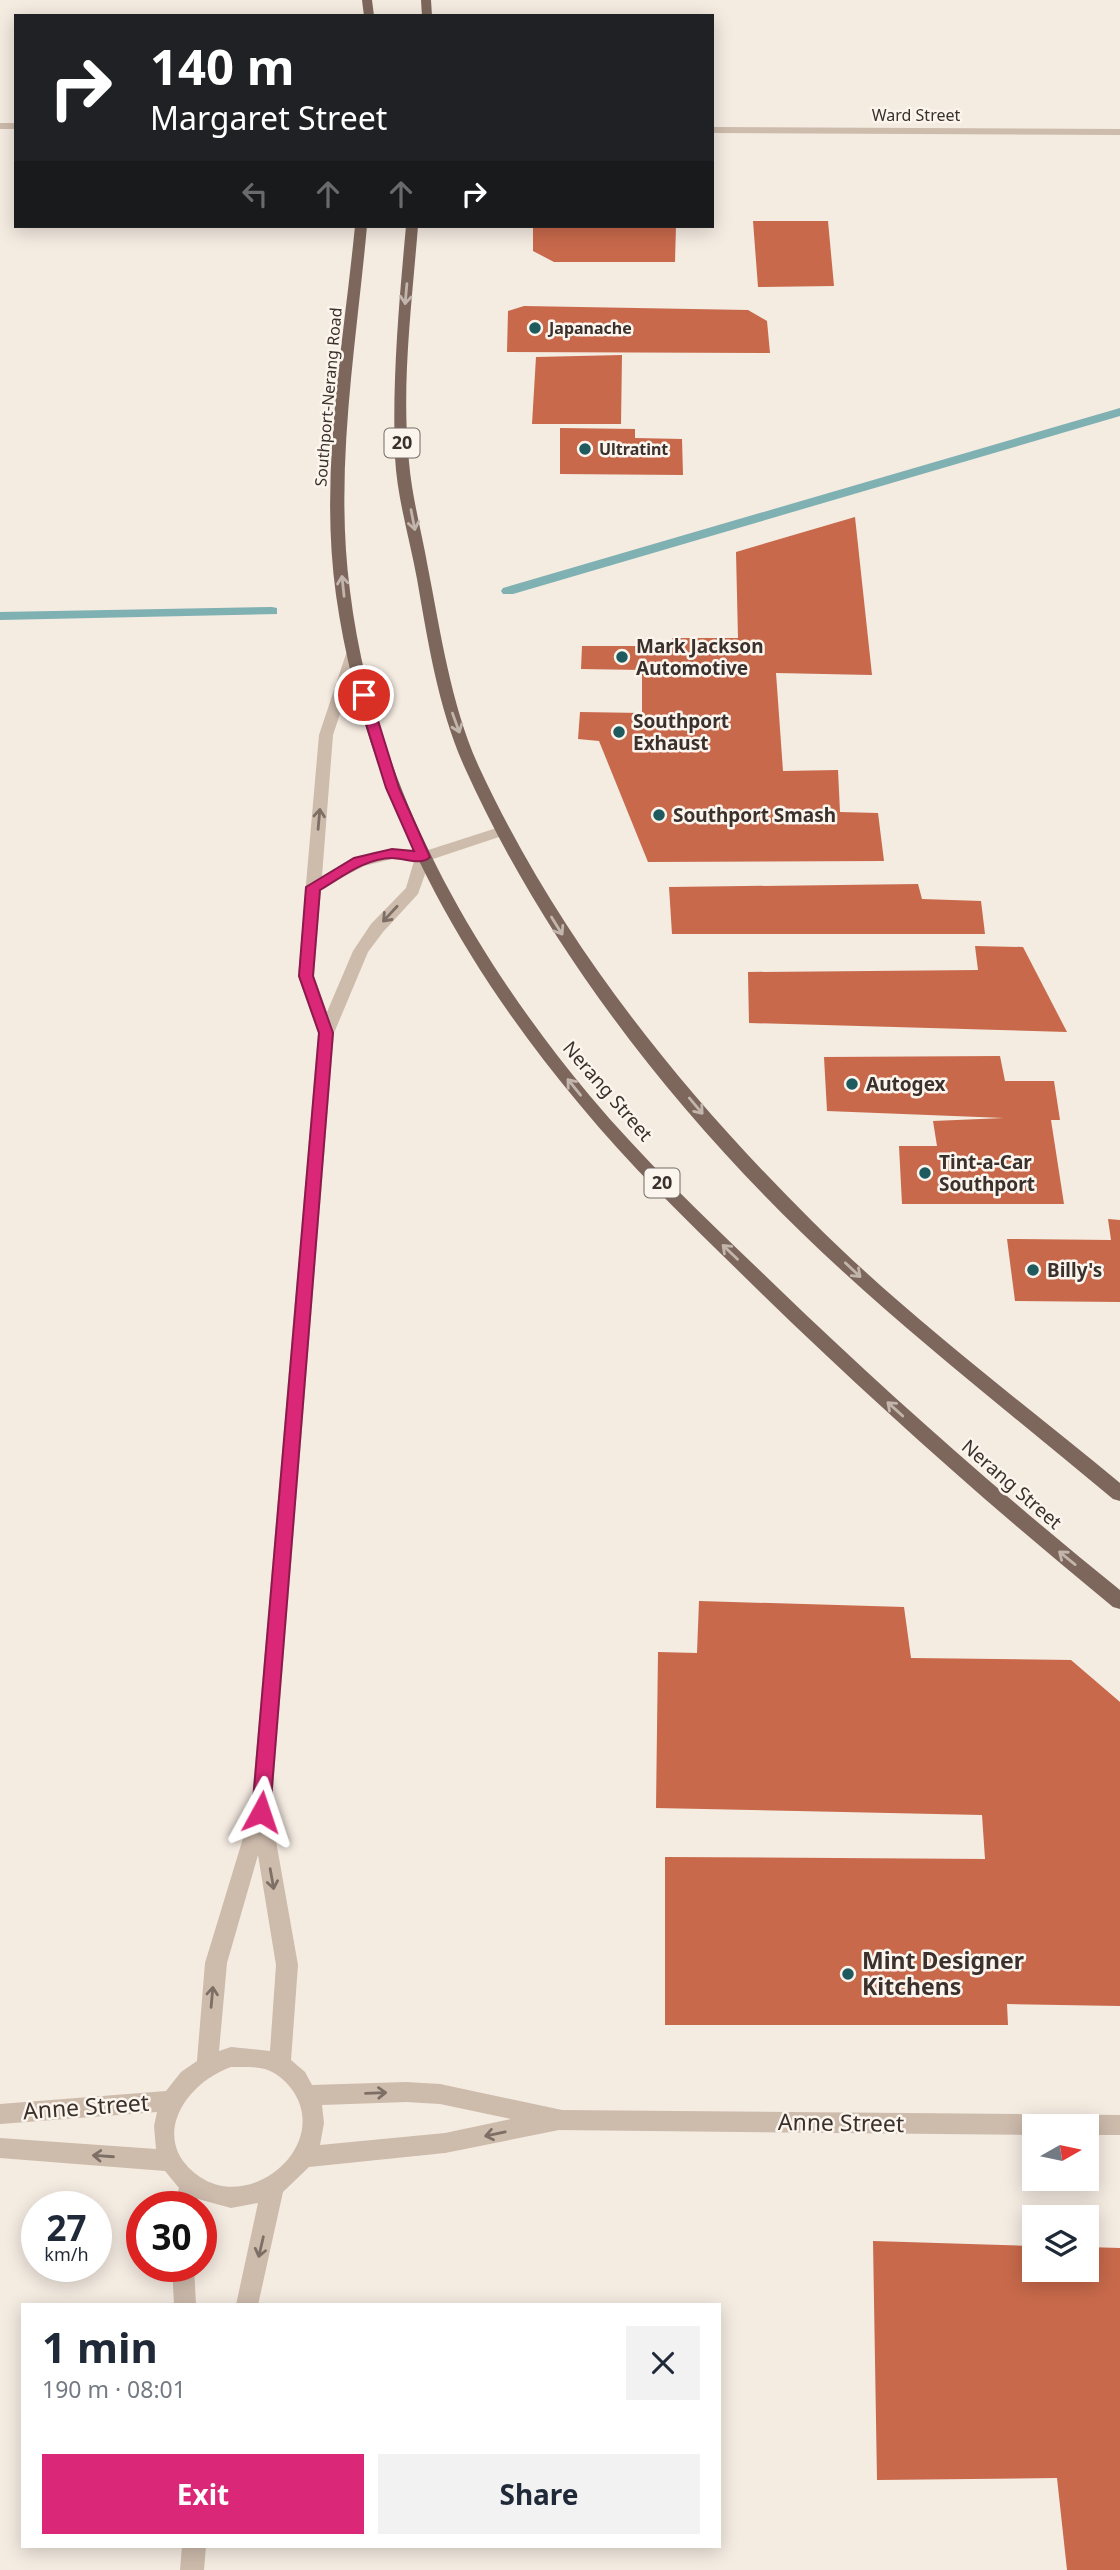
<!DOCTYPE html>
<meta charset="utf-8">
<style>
:root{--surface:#fff;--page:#f2f2f3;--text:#1f2937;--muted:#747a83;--accent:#db2777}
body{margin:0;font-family:"Noto Sans",sans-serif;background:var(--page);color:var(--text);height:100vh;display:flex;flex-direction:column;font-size:26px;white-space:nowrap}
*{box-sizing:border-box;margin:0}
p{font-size:23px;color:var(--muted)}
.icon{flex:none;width:38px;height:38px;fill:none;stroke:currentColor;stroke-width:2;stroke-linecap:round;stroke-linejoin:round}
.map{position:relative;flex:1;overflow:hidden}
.details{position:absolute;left:21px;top:2303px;width:700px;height:245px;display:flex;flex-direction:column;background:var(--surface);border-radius:0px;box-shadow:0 4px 18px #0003}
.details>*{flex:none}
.hud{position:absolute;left:14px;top:14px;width:700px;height:214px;border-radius:0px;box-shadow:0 4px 18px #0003;background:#202124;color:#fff;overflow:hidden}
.needle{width:46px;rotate:81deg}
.buttons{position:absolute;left:1022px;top:2114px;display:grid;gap:14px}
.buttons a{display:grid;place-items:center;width:77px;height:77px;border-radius:0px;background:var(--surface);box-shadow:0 4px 18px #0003;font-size:35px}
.speed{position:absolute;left:21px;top:2191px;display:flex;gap:14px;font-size:35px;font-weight:700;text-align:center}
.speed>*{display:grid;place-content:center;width:91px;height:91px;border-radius:50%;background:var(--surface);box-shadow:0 4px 18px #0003;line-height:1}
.speed small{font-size:18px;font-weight:400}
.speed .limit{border:10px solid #d22;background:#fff;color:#111}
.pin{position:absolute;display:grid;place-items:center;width:60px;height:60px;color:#fff;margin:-30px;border:4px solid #fff;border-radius:50%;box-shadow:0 2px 7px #0007}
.me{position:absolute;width:77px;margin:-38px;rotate:5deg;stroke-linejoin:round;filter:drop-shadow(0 0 5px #0008)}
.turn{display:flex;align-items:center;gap:24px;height:147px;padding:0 21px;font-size:32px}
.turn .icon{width:91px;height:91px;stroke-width:2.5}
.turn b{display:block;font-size:49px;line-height:60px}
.lanes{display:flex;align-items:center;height:66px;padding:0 21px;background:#0003;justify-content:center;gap:35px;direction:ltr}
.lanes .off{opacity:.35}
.round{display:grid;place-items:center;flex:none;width:74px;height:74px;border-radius:0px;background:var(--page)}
.overview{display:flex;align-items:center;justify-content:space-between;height:119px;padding:0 21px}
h1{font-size:42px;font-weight:700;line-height:52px}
.primary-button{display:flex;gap:14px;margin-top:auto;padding:14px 21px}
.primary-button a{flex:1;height:80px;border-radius:0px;background:var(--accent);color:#fff;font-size:28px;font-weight:700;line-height:80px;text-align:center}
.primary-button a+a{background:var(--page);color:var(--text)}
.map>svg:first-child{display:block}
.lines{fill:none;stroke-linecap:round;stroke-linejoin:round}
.stream{fill:#7fb0b2;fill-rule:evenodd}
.building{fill:#c8694b}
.minor{fill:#cdbbac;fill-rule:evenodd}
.major{fill:#7d675c;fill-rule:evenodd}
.oneway{stroke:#c2b5ac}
.oneway2{stroke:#7d6f65}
.route{fill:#db2777;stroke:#8e194d;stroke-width:2}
.poi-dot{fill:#1f5a5e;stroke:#fbf5ee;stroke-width:2.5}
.labels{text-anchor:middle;stroke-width:5;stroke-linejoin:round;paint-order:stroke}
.far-street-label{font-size:16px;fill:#3b302b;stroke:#fbf5ee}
.far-poi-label{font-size:16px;font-weight:bold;fill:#3b302b;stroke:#fbf5ee;text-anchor:start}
.shield{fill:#fbf5ee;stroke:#756b66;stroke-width:2}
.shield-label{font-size:18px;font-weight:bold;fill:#3b302b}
.poi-label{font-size:19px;font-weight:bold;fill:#3b302b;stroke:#fbf5ee;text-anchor:start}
.street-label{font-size:19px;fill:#3b302b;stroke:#fbf5ee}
.near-poi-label{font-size:23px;font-weight:bold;fill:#3b302b;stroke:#fbf5ee;text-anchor:start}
.near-street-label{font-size:23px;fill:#3b302b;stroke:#fbf5ee}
</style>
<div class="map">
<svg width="1120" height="2570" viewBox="0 0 1120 2570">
<rect width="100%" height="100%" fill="#f4ebe1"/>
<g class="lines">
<path class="stream" d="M 1120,408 L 1120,416 L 513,594 L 503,594 L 501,591 L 503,588 Z
M 272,607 L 277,608 L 277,614 L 0,620 L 0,612 Z"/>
</g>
<path class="building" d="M 753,221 L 828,221 L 834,286 L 758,287 Z
M 533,226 L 676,226 L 675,262 L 554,262 L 533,251 Z
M 524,306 L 748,310 L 767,321 L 770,353 L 507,352 L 508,311 Z
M 622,355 L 621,424 L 532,424 L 536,357 Z
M 560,428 L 635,429 L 635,438 L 682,439 L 683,475 L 560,474 Z
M 855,517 L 872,675 L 776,673 L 783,771 L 838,770 L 840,812 L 878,813 L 884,861 L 648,862 L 599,741 L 578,739 L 580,712 L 642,713 L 642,670 L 581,669 L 582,646 L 672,646 L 672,638 L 738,638 L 736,552 Z
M 918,884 L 922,899 L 981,901 L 985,934 L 672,934 L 669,887 Z
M 975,946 L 1023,947 L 1067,1032 L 749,1023 L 748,972 L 978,970 Z
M 1000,1056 L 1005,1081 L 1054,1081 L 1060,1120 L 1051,1120 L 1064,1204 L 902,1204 L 899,1146 L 937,1146 L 933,1121 L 1004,1118 L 827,1111 L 824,1057 Z
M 1108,1219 L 1120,1220 L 1120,1302 L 1015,1301 L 1007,1239 L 1111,1240 Z
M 699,1601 L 904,1607 L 911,1658 L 1071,1660 L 1120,1702 L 1120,2006 L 1007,2004 L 1008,2025 L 665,2025 L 665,1857 L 985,1859 L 982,1815 L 656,1808 L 658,1652 L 697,1653 Z
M 873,2241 L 1034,2246 L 1034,2270 L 1087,2270 L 1087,2247 L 1120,2248 L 1120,2570 L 1067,2570 L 1057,2478 L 877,2480 Z"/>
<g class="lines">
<path class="minor" d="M 0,123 L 16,123 L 16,129 L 0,129 Z
M 712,127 L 1120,129 L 1120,135 L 712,133 Z
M 353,650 L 360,654 L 333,735 L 322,876 L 354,858 L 373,852 L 392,849 L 422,852 L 503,826 L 511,831 L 508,834 L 430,860 L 418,894 L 383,932 L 368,952 L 334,1033 L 271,1813 L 298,1965 L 291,2060 L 305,2072 L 312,2085 L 406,2082 L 440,2084 L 562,2110 L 1120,2115 L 1120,2135 L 1087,2135 L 1087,2126 L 1034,2126 L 1034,2135 L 559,2130 L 445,2153 L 309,2167 L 283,2192 L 258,2305 L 236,2305 L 258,2203 L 231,2208 L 198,2199 L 196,2207 L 174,2207 L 179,2188 L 165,2171 L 0,2158 L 0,2138 L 156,2149 L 154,2126 L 157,2112 L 0,2124 L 0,2104 L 166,2091 L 181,2072 L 197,2061 L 205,1963 L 251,1812 L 318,1033 L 298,976 L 319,735 L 346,654 ZM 392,859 L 414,861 L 406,888 L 371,924 L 353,951 L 327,1012 L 314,976 L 321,889 L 364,866 ZM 258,1855 L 276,1965 L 270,2051 L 231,2047 L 219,2051 L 227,1963 ZM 231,2067 C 243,2067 257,2066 268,2070 C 278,2074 287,2082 293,2091 C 330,2146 252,2212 200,2177 C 148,2142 183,2084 231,2067 ZM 406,2102 L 440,2104 L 511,2119 L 445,2133 L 320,2145 L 324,2123 L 322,2105 Z
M 172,2266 L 194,2266 L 196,2305 L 174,2305 Z
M 182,2546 L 206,2546 L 204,2570 L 180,2570 Z"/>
<path class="major" d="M 362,0 L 372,0 L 374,16 L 364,16 Z
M 421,0 L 431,0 L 432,16 L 422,16 Z
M 355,226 L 367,226 C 356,347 334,470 350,591 C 373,780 470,952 590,1096 C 647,1164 713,1225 777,1287 C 887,1393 1001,1494 1120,1590 L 1120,1609 L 1113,1607 C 991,1507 874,1403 761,1293 C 699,1232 635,1172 580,1105 C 457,959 363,786 336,595 C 319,473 343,348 355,226 Z
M 406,226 L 418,226 C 412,302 401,386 409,462 C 412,498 422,533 428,568 C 441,634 451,705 479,767 C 559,939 678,1088 812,1221 C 907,1316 1017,1398 1120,1483 L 1120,1501 L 1113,1499 C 1009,1412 900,1328 802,1233 C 666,1101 542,940 464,766 C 438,707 428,642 417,579 C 410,540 397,498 395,457 C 392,380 399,303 406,226 Z"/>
</g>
<defs><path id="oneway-shaft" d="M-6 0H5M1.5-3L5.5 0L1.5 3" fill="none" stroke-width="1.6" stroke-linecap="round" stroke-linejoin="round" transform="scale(1.75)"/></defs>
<g class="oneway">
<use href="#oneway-shaft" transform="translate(406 294) rotate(95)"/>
<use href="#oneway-shaft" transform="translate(413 520) rotate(79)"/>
<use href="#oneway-shaft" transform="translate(343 586) rotate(-96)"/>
<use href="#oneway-shaft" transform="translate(456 723) rotate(70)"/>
<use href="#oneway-shaft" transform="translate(557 926) rotate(58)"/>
<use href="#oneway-shaft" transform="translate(574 1087) rotate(-129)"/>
<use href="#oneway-shaft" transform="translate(696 1106) rotate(50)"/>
<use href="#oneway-shaft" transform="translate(730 1252) rotate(-136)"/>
<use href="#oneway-shaft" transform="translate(853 1270) rotate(43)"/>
<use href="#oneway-shaft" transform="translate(895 1409) rotate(-138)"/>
<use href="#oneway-shaft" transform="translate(1067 1558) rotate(-141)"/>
</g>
<g class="oneway2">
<use href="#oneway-shaft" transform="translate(319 819) rotate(-85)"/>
<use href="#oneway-shaft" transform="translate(390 914) rotate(133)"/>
<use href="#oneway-shaft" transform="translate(272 1879) rotate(80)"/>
<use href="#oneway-shaft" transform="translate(212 1997) rotate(-85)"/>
<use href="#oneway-shaft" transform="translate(376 2093) rotate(-2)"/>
<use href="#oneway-shaft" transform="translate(495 2134) rotate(168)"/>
<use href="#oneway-shaft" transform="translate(103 2156) rotate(-176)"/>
<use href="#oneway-shaft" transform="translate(261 2247) rotate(103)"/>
</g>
<path class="route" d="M 364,691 L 370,695 L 399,788 L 430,857 C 421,866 405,858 392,858 C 366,858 342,877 320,890 L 313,976 L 333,1033 L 270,1812 L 268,1818 L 261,1820 L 255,1818 L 252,1812 L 319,1033 L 299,976 L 306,887 L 354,858 L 392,849 L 414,851 L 386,788 L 357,695 Z"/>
<g class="poi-dot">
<circle cx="535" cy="328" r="7"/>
<circle cx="585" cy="449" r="7"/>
<circle cx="622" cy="657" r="7"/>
<circle cx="619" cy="732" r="7"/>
<circle cx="659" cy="815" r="7"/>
<circle cx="852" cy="1084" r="7"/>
<circle cx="925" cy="1173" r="7"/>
<circle cx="1033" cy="1270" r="7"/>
<circle cx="848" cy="1974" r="7"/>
</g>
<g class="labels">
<g class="far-street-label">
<text x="916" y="121">Ward Street</text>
<text transform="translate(328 397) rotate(-85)" y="6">Southport-Nerang Road</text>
</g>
<g class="far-poi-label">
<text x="549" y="334">Japanache</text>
<text x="599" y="455">Ultratint</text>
</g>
<g class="shield">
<rect x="384.5" y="428.5" width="35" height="29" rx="5"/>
<rect x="644.5" y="1168.5" width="35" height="29" rx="5"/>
</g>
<g class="shield-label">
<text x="402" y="449">20</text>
<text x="662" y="1189">20</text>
</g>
<g class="poi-label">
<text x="636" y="653">Mark Jackson<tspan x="636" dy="22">Automotive</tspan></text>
<text x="633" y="728">Southport<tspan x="633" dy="22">Exhaust</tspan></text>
<text x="673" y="822">Southport Smash</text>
<text x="866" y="1091">Autogex</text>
<text x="939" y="1169">Tint-a-Car<tspan x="939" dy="22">Southport</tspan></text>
<text x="1047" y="1277">Billy's</text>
</g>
<g class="street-label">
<text transform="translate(608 1091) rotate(49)" y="7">Nerang Street</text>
<text transform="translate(1012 1484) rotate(41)" y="7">Nerang Street</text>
</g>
<g class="near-poi-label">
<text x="862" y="1969">Mint Designer<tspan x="862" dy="26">Kitchens</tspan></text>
</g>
<g class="near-street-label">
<text transform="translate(86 2107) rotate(-4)" y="8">Anne Street</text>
<text transform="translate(841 2123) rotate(1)" y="8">Anne Street</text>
</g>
</g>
</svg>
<div class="buttons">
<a><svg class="needle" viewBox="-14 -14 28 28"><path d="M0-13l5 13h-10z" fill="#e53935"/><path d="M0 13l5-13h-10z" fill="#747a83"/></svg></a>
<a><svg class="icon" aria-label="layers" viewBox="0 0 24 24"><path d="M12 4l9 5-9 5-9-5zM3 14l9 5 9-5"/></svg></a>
</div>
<div class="speed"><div>27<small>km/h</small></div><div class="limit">30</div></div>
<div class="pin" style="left:364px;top:695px;background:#d93025"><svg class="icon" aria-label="arrive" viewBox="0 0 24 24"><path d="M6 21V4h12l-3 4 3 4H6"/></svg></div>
<svg class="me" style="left:261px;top:1812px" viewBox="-20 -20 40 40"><path d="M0-17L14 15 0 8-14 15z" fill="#db2777" stroke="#fff" stroke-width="4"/></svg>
<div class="hud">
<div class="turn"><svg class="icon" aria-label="right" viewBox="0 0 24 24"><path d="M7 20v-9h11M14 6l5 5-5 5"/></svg><div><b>140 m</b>Margaret Street</div></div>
<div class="lanes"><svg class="icon off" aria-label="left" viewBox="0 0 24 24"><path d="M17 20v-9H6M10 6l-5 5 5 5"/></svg><svg class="icon off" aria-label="ahead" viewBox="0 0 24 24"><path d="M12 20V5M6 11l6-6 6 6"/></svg><svg class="icon off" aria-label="ahead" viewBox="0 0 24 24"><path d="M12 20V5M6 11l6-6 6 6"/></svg><svg class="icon" aria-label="right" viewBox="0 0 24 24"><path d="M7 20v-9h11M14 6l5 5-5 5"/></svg></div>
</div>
<section class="details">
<div class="overview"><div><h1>1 min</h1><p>190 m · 08:01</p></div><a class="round"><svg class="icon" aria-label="close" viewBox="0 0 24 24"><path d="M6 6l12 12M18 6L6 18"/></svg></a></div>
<div class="primary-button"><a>Exit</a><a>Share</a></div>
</section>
</div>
